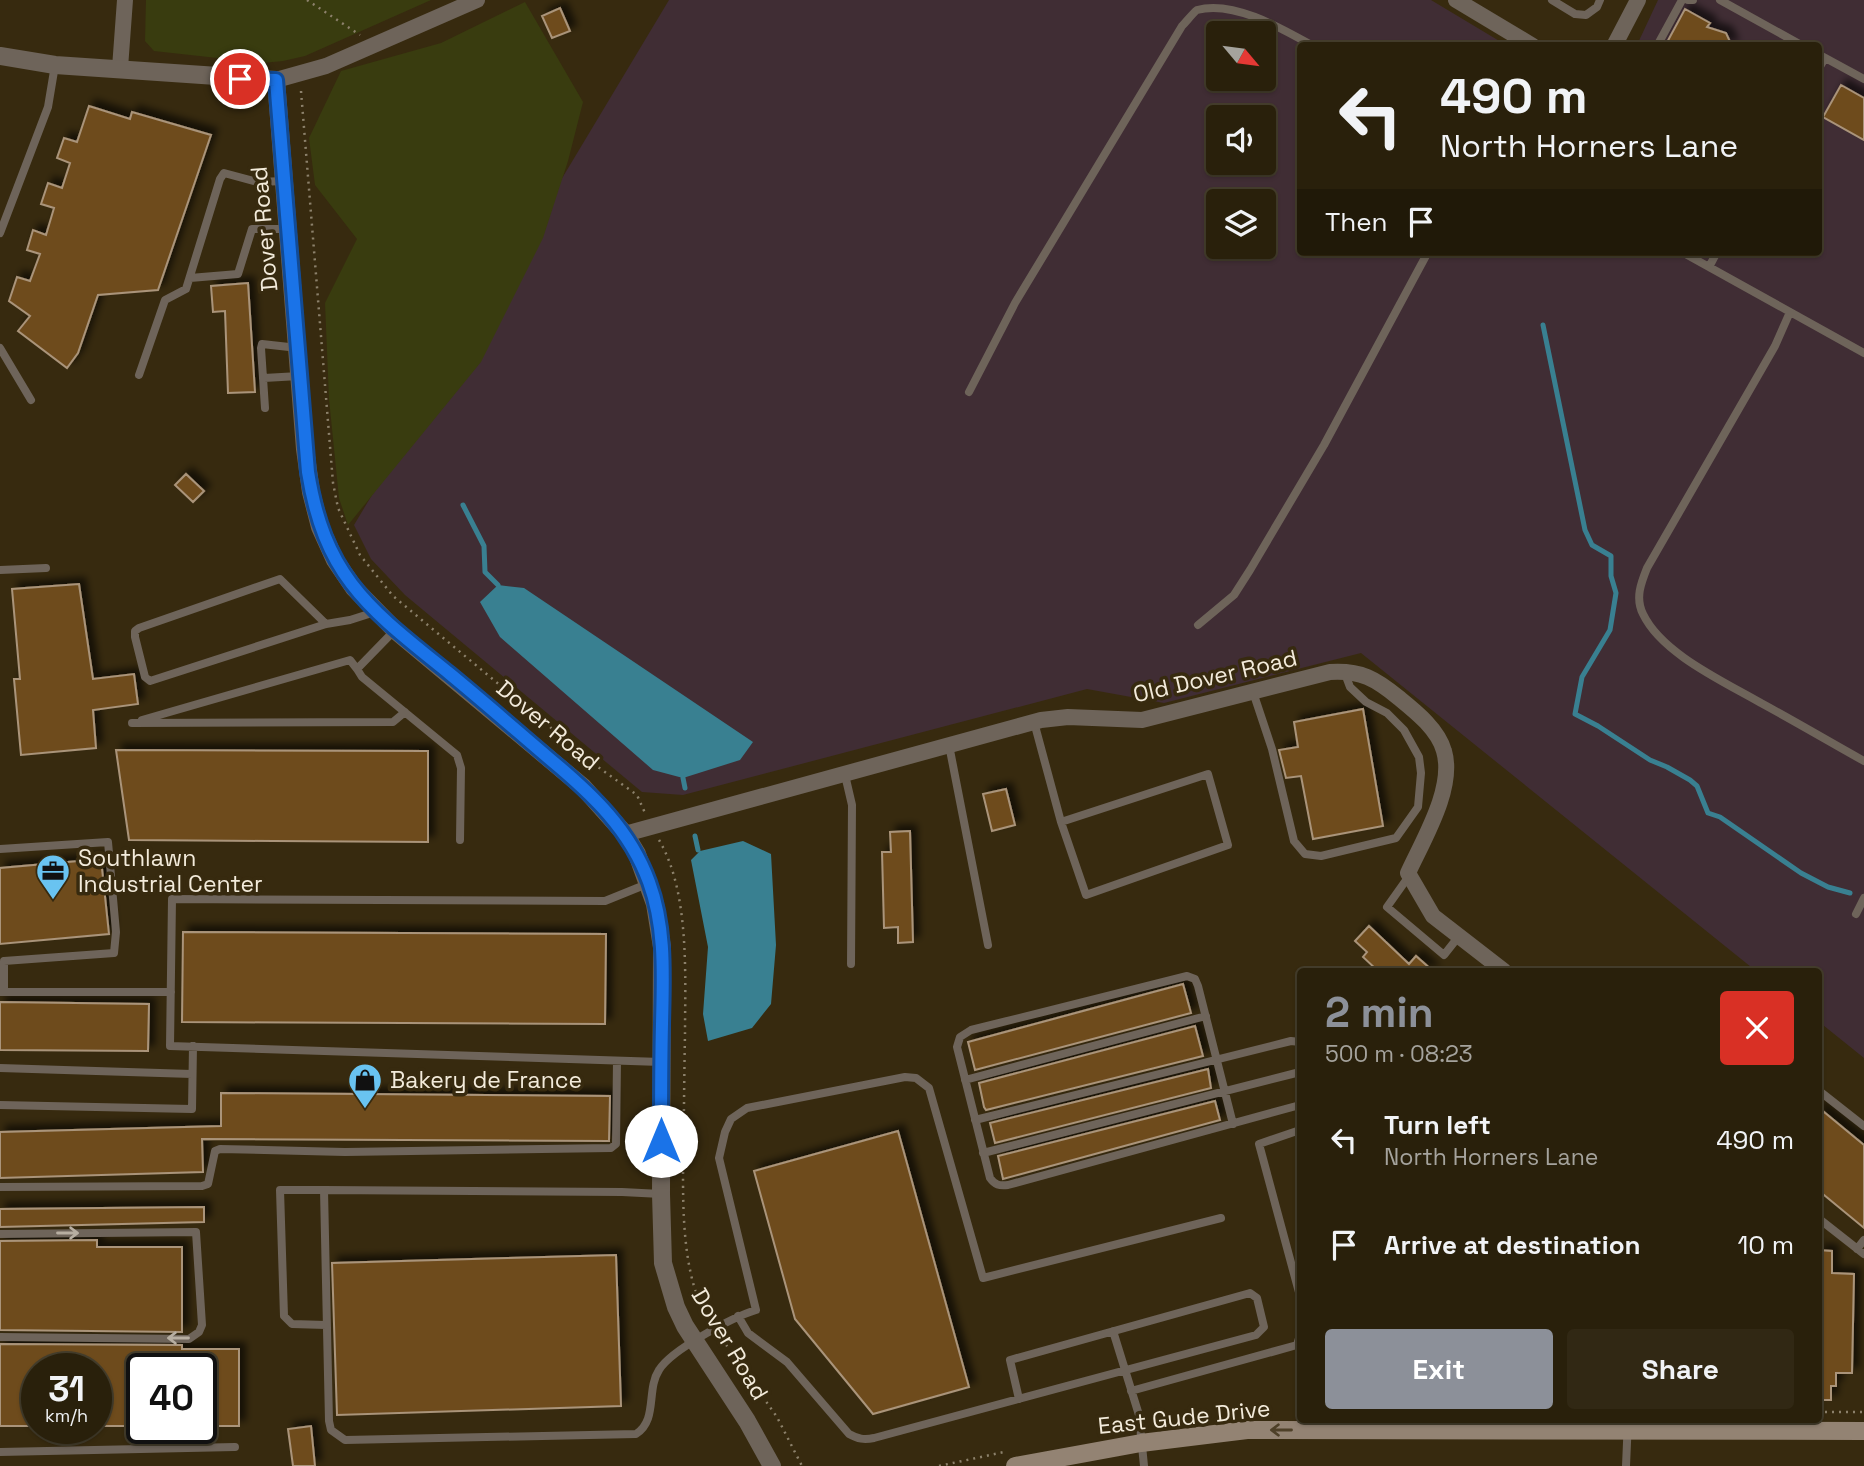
<!DOCTYPE html>
<meta charset="utf-8">
<style>
:root{--surface:#29200b;--page:#312814;--text:#f1f3f6;--muted:#a5a39d;--line:#453e2c;--accent:#8c9099}
body{margin:0;font-family:"Space Grotesk",sans-serif;background:var(--page);color:var(--text);height:100vh;display:flex;flex-direction:column;font-size:26px;white-space:nowrap}
*{box-sizing:border-box;margin:0}
p{font-size:23px;color:var(--muted)}
.icon{flex:none;width:38px;height:38px;fill:none;stroke:currentColor;stroke-width:2;stroke-linecap:round;stroke-linejoin:round}
.map{position:relative;flex:1;overflow:hidden}
.side{position:absolute;left:1297px;top:968px;width:525px;height:455px;display:flex;flex-direction:column;background:var(--surface);border-radius:7px;box-shadow:0 2px 5px #0004,0 0 0 2px var(--line)}
.side>*{flex:none}
.banner{position:absolute;left:1297px;top:42px;width:525px;height:214px;border-radius:7px;box-shadow:0 2px 5px #0004,0 0 0 2px var(--line);background:#29200b;color:var(--text);overflow:hidden}
.needle{width:46px;rotate:119deg}
.tools{position:absolute;left:1206px;top:21px;display:grid;gap:14px}
.tools a{display:grid;place-items:center;width:70px;height:70px;border-radius:7px;background:var(--surface);box-shadow:0 2px 5px #0004,0 0 0 2px var(--line);font-size:35px}
.speed{position:absolute;left:21px;top:1353px;display:flex;gap:14px;font-size:35px;font-weight:700;text-align:center}
.speed>*{display:grid;place-content:center;width:91px;height:91px;border-radius:50%;background:var(--surface);box-shadow:0 2px 5px #0004,0 0 0 2px var(--line);line-height:1}
.speed small{font-size:18px;font-weight:400}
.speed .limit{border:4px solid #111;border-radius:10px;background:#fff;color:#111}
.pin{position:absolute;display:grid;place-items:center;width:60px;height:60px;color:#fff;margin:-30px;border:4px solid #fff;border-radius:50%;box-shadow:0 2px 7px #0007}
.me{position:absolute;width:77px;margin:-38px;rotate:0deg;stroke-linejoin:round;filter:drop-shadow(0 0 5px #0008)}
.turn{display:flex;align-items:center;gap:24px;height:147px;padding:0 28px;font-size:32px}
.turn .icon{width:91px;height:91px;stroke-width:2.5}
.turn b{display:block;font-size:49px;line-height:60px}
.then{display:flex;align-items:center;height:66px;padding:0 28px;background:#0003;gap:14px;font-size:26px}
.round{display:grid;place-items:center;flex:none;width:74px;height:74px;border-radius:7px;background:var(--page)}
.head{display:flex;align-items:center;justify-content:space-between;height:119px;padding:0 28px}
h1{font-size:42px;font-weight:600;line-height:52px;color:var(--accent)}
.button{display:flex;gap:14px;margin-top:auto;padding:14px 28px}
.button a{flex:1;height:80px;border-radius:7px;background:var(--accent);color:#fff;font-size:28px;font-weight:600;line-height:80px;text-align:center}
.button a+a{background:var(--page);color:var(--text)}
ul{padding:0;list-style:none}
li{display:flex;align-items:center;gap:21px;height:105px;padding:0 28px}
li div{flex:1}
li b{display:block;font-size:26px}
li em{font-style:normal}
.map>svg:first-child{display:block}
.industrial{fill:#402d34;fill-rule:evenodd}
.green{fill:#393c0f}
.water{fill:#398091}
.lines{fill:none;stroke-linecap:round;stroke-linejoin:round}
.stream{stroke:#398091;stroke-width:5}
.building{fill:#6e4c1f;stroke:#aa947a;stroke-width:2;filter:url(#shadow)}
.path{stroke:#8c816b;stroke-width:2.5;stroke-dasharray:2 5;stroke-linecap:butt}
.service{stroke:#6e645a;stroke-width:8}
.minor{stroke:#6e645a;stroke-width:16}
.tertiary{stroke:#6e645a;stroke-width:18}
.secondary{stroke:#938373;stroke-width:18}
.oneway{stroke:#b7aea1}
.oneway2{stroke:#4e4028}
.route-casing{stroke:#114b97;stroke-width:18}
.route{stroke:#1a73e8;stroke-width:12}
.labels{text-anchor:middle;stroke-width:7;stroke-linejoin:round;paint-order:stroke}
.street-label{font-size:23px;fill:#f3ebdb;stroke:#372a0f}
.poi-label{font-size:23px;fill:#f3ebdb;stroke:#372a0f;text-anchor:start}
</style>
<div class="map">
<svg width="1864" height="1466" viewBox="0 0 1864 1466">
<defs>
<filter id="shadow"><feDropShadow dx="6" dy="-6" stdDeviation="3.5" flood-color="#0009"/></filter>
</defs>
<rect width="100%" height="100%" fill="#372a0f"/>
<path class="industrial" d="M 669,0 L 1431,0 L 1506,45 L 1300,46 L 1300,252 L 1818,252 L 1818,46 L 1637,45 L 1658,0 L 1864,0 L 1864,1058 L 1818,1021 L 1818,971 L 1756,971 L 1361,653 L 1164,703 L 1087,689 L 683,795 L 642,792 L 405,595 L 371,559 L 354,525 ZM 1218,33 L 1264,33 L 1264,79 L 1218,79 ZM 1218,117 L 1264,117 L 1264,163 L 1218,163 ZM 1218,201 L 1264,201 L 1264,247 L 1218,247 Z"/>
<path class="green" d="M 146,0 L 431,0 L 305,56 L 283,61 L 262,63 L 154,51 L 145,41 Z
M 525,2 L 583,102 L 568,161 L 543,238 L 481,362 L 348,525 L 339,498 L 329,399 L 325,303 L 357,239 L 315,185 L 309,138 L 341,71 L 441,43 Z"/>
<path class="water" d="M 498,585 L 524,588 L 753,742 L 740,760 L 683,778 L 653,770 L 500,637 L 480,602 Z
M 743,841 L 771,854 L 776,945 L 771,1004 L 752,1028 L 708,1041 L 703,1014 L 708,947 L 691,860 L 700,851 Z"/>
<g class="lines">
<path class="stream" d="M 1543,325 L 1585,530 L 1592,545 L 1611,556 L 1611,576 L 1616,593 L 1610,630 L 1582,677 L 1575,714 L 1598,726 L 1650,760 L 1667,767 L 1690,780 L 1697,786 L 1708,813 L 1720,817 L 1801,873 L 1828,887 L 1850,893
M 463,505 L 484,546 L 485,572 L 498,585
M 683,778 L 685,788
M 695,836 L 698,850"/>
</g>
<path class="building" d="M 560,8 L 570,31 L 552,38 L 542,16 Z
M 1685,9 L 1710,23 L 1707,27 L 1726,33 L 1732,46 L 1665,46 Z
M 1841,85 L 1864,98 L 1864,140 L 1823,117 Z
M 89,106 L 130,119 L 132,112 L 211,135 L 158,290 L 98,295 L 78,353 L 67,368 L 18,331 L 30,316 L 9,301 L 17,277 L 30,281 L 40,254 L 27,250 L 33,230 L 46,235 L 54,208 L 41,204 L 48,183 L 62,188 L 70,163 L 57,158 L 64,138 L 77,142 Z
M 248,283 L 255,392 L 228,393 L 225,311 L 213,312 L 211,286 Z
M 186,474 L 204,491 L 193,502 L 175,485 Z
M 79,584 L 93,679 L 134,674 L 138,704 L 93,710 L 96,748 L 21,755 L 14,679 L 20,679 L 12,589 Z
M 1363,709 L 1383,826 L 1313,839 L 1301,776 L 1286,778 L 1279,750 L 1298,747 L 1294,722 Z
M 116,750 L 428,751 L 428,842 L 129,840 Z
M 1006,789 L 1015,825 L 992,831 L 983,794 Z
M 910,831 L 913,942 L 898,943 L 898,927 L 884,928 L 882,852 L 891,852 L 890,832 Z
M 101,859 L 109,934 L 0,944 L 0,868 Z
M 1369,926 L 1409,964 L 1416,956 L 1433,971 L 1378,971 L 1363,957 L 1367,952 L 1355,941 Z
M 183,932 L 606,934 L 605,1024 L 182,1022 Z
M 1183,984 L 1191,1013 L 975,1070 L 968,1042 Z
M 0,1002 L 149,1004 L 148,1051 L 0,1050 Z
M 1195,1026 L 1203,1056 L 986,1110 L 984,1107 L 979,1083 Z
M 1208,1069 L 1211,1088 L 995,1143 L 990,1123 Z
M 221,1093 L 610,1096 L 609,1141 L 202,1139 L 203,1172 L 0,1178 L 0,1132 L 221,1126 Z
M 1215,1101 L 1220,1120 L 1003,1179 L 998,1156 Z
M 1818,1107 L 1864,1145 L 1864,1228 L 1818,1190 Z
M 898,1131 L 969,1387 L 873,1414 L 795,1319 L 754,1171 Z
M 204,1207 L 204,1222 L 0,1227 L 0,1209 Z
M 97,1240 L 97,1247 L 182,1247 L 182,1332 L 0,1330 L 0,1241 Z
M 1818,1250 L 1832,1251 L 1832,1273 L 1854,1274 L 1852,1373 L 1836,1373 L 1836,1386 L 1831,1386 L 1831,1400 L 1818,1400 Z
M 616,1255 L 621,1406 L 337,1415 L 332,1263 Z
M 0,1344 L 182,1345 L 182,1349 L 239,1349 L 239,1426 L 201,1426 L 201,1368 L 142,1368 L 142,1426 L 96,1426 L 96,1368 L 37,1368 L 37,1426 L 0,1426 Z
M 311,1426 L 315,1466 L 293,1466 L 288,1429 Z"/>
<g class="lines">
<path class="path" d="M 307,0 L 360,35
M 301,91 L 333,483 L 338,508 L 360,555 L 393,596 L 598,767 L 637,795 L 645,813
M 659,840 C 690,892 685,977 685,1035 C 684,1081 684,1127 683,1174 C 683,1218 684,1280 708,1319
M 722,1339 L 777,1417 L 802,1466
M 1818,1412 L 1864,1412
M 939,1466 L 1004,1452"/>
<path class="service" d="M 1552,0 L 1575,14 L 1586,15 L 1597,7 L 1600,0
M 1688,0 L 1693,0
M 1720,0 L 1803,46
M 1657,46 L 1682,0
M 1818,54 L 1864,79
M 1818,70 L 1825,58
M 0,233 L 48,107 L 55,65
M 1682,252 L 1864,353
M 1709,267 L 1717,252
M 190,278 L 238,274 L 252,229 L 289,229
M 1790,312 L 1775,346 L 1647,568 C 1641,583 1635,598 1643,614 C 1662,654 1725,682 1761,703 C 1796,722 1830,742 1864,761
M 0,348 L 31,400
M 139,375 L 165,300 L 186,289 L 220,179 L 224,173 L 257,182 L 285,181
M 264,378 L 299,376
M 969,392 L 1015,303 L 1182,26 C 1187,21 1192,14 1197,10 C 1233,0 1281,28 1313,46
M 265,408 L 261,348 L 262,344 L 298,348
M 0,570 L 46,568
M 326,624 L 280,579 L 139,628 L 135,631 L 135,637 L 145,677 L 150,681 L 326,624 L 350,620 L 375,612
M 1198,625 L 1234,595 L 1250,570 L 1324,445 L 1428,252
M 395,630 L 357,669 L 362,677 L 457,755 L 461,768 L 460,840
M 1253,692 L 1272,749 L 1294,841 L 1305,854 L 1321,856 L 1396,838 L 1418,807 L 1421,773 L 1419,757 L 1404,730 L 1387,713 L 1366,702 L 1350,687 L 1344,671
M 142,720 L 350,660 L 357,669
M 1034,722 L 1061,822 L 1086,895 L 1228,845 L 1208,774 L 1061,822
M 132,723 L 393,722 L 405,712
M 949,745 L 988,945
M 845,775 L 852,805 L 851,964
M 0,849 L 108,842 L 116,932 L 114,953 L 4,961 L 4,992
M 1409,876 L 1387,907 L 1444,955 L 1459,936
M 647,884 L 605,901 L 172,899 L 170,1046 L 661,1062
M 1856,914 L 1864,898
M 0,992 L 171,992
M 0,1068 L 192,1074
M 965,1080 L 1206,1016
M 1818,1090 L 1864,1126
M 0,1105 L 192,1109 L 193,1046
M 975,1120 L 1291,1041 L 1300,1042
M 1233,1124 L 1198,986 L 1195,979 L 1187,976 L 971,1030 L 960,1037 L 957,1047 L 990,1178 C 995,1185 999,1186 1008,1185 L 1300,1105
M 1300,1130 L 1259,1144 L 1300,1296
M 983,1153 L 1300,1072
M 0,1187 L 202,1186 L 208,1184 L 215,1151 L 220,1149 L 345,1152 L 611,1148 L 616,1144 L 617,1061
M 324,1190 L 280,1190 L 284,1316 L 292,1324 L 326,1325
M 661,1194 L 622,1192 L 324,1190 L 329,1421 L 331,1430 L 345,1440 L 636,1434 C 658,1420 646,1390 659,1370 C 671,1350 733,1317 756,1310 L 719,1158 L 725,1132 L 731,1119 L 747,1108 L 905,1077 L 916,1078 L 929,1088 L 983,1278 L 1221,1218
M 1818,1218 L 1864,1254
M 0,1234 L 196,1232 L 202,1325 L 199,1332 L 189,1339 L 0,1337
M 1857,1249 L 1864,1240
M 738,1316 L 748,1333 L 787,1362 L 849,1434 C 858,1439 864,1440 874,1438 L 1256,1335 L 1264,1327 L 1257,1298 L 1250,1293 L 1010,1360 L 1019,1399
M 1113,1331 L 1139,1415 L 1144,1466
M 1131,1391 L 1297,1345 L 1300,1335
M 0,1452 L 235,1447
M 1626,1466 L 1628,1419"/>
<path class="minor" d="M 1456,0 L 1533,46
M 1614,46 L 1638,0
M 120,68 L 125,0
M 276,80 L 326,66 L 477,0
M 625,834 L 1041,720 L 1068,717 L 1142,720 L 1330,672 C 1361,670 1376,679 1399,698 C 1415,711 1438,729 1444,751 C 1455,788 1423,840 1408,873 L 1433,916 L 1504,971"/>
<path class="tertiary" d="M 0,56 L 55,65 L 276,80 L 305,449 L 311,492 L 320,527 L 335,560 L 354,588 L 395,630 L 583,787 L 625,834 L 637,854 L 655,904 L 662,947 L 661,1194 L 663,1263 L 676,1307 L 685,1326 L 747,1421 L 772,1466"/>
<path class="secondary" d="M 1015,1466 L 1141,1443 L 1247,1430 L 1864,1431"/>
</g>
<defs><path id="oneway-shaft" d="M-6 0H5M1.5-3L5.5 0L1.5 3" fill="none" stroke-width="1.6" stroke-linecap="round" stroke-linejoin="round" transform="scale(1.75)"/></defs>
<g class="oneway">
<use href="#oneway-shaft" transform="translate(68 1233)"/>
<use href="#oneway-shaft" transform="translate(178 1338) rotate(180)"/>
</g>
<use class="oneway2" href="#oneway-shaft" transform="translate(1281 1430) rotate(-180)"/>
<g class="lines">
<g class="route-casing">
<path id="route" d="M 240,79 L 276,80 L 308,472 C 325,579 371,610 450,674 C 484,702 517,731 551,760 C 593,795 630,830 649,882 C 666,928 663,977 662,1024 C 661,1063 661,1102 661,1141"/>
</g>
<use href="#route" class="route"/>
</g>
<defs>
<g id="office-pin" transform="scale(1.75)"><path d="M0 17L-7.5 6A9.5 9.5 0 1 1 7.5 6Z" fill="#69c3f1" stroke="#372a0f"/><path d="M-6-3h4V-5.5h4V-3h4V5H-6ZM-1-4.5V-3h2v-1.5ZM-6 0V1H6V0Z" fill="#111"/></g>
<g id="shop-pin" transform="scale(1.75)"><path d="M0 17L-7.5 6A9.5 9.5 0 1 1 7.5 6Z" fill="#69c3f1" stroke="#372a0f"/><path d="M-5-2.5h2.3a2.7 3.5 0 0 1 5.4 0H5L5.5 6h-11ZM-1.5-2.5h3a1.5 2.3 0 0 0-3 0Z" fill="#111"/></g>
</defs>
<g fill-rule="evenodd">
<use href="#office-pin" x="53" y="871"/>
<use href="#shop-pin" x="365" y="1080"/>
</g>
<g class="labels">
<g class="street-label">
<text transform="translate(264 229) rotate(-95)" y="8">Dover Road</text>
<text transform="translate(1215 676) rotate(-13)" y="8">Old Dover Road</text>
<text transform="translate(548 725) rotate(40)" y="8">Dover Road</text>
<text transform="translate(730 1344) rotate(59)" y="8">Dover Road</text>
<text transform="translate(1184 1417) rotate(-6)" y="8">East Gude Drive</text>
</g>
<g class="poi-label">
<text x="78" y="866">Southlawn<tspan x="78" dy="26">Industrial Center</tspan></text>
<text x="390" y="1088">Bakery de France</text>
</g>
</g>
</svg>
<div class="tools">
<a><svg class="needle" viewBox="-14 -14 28 28"><path d="M0-13l5 13h-10z" fill="#e53935"/><path d="M0 13l5-13h-10z" fill="#a5a39d"/></svg></a>
<a><svg class="icon" aria-label="sound" viewBox="0 0 24 24"><path d="M4 9h4l5-4v14l-5-4H4zM17 9q2 3 0 6"/></svg></a>
<a><svg class="icon" aria-label="layers" viewBox="0 0 24 24"><path d="M12 4l9 5-9 5-9-5zM3 14l9 5 9-5"/></svg></a>
</div>
<div class="speed"><div>31<small>km/h</small></div><div class="limit">40</div></div>
<div class="pin" style="left:240px;top:79px;background:#d93025"><svg class="icon" aria-label="arrive" viewBox="0 0 24 24"><path d="M6 21V4h12l-3 4 3 4H6"/></svg></div>
<svg class="me" style="left:661px;top:1141px" viewBox="-20 -20 40 40"><circle r="19" fill="#fff"/><path d="M0-13L10 11 0 6-10 11z" fill="#1a73e8"/></svg>
<div class="banner">
<div class="turn"><svg class="icon" aria-label="left" viewBox="0 0 24 24"><path d="M17 20v-9H6M10 6l-5 5 5 5"/></svg><div><b>490 m</b>North Horners Lane</div></div>
<div class="then">Then<svg class="icon" aria-label="arrive" viewBox="0 0 24 24"><path d="M6 21V4h12l-3 4 3 4H6"/></svg></div>
</div>
<section class="side">
<div class="head"><div><h1>2 min</h1><p>500 m · 08:23</p></div><a class="round" style="background:#d93025;color:#fff"><svg class="icon" aria-label="close" viewBox="0 0 24 24"><path d="M6 6l12 12M18 6L6 18"/></svg></a></div>
<ul>
<li><svg class="icon" aria-label="left" viewBox="0 0 24 24"><path d="M17 20v-9H6M10 6l-5 5 5 5"/></svg><div><b>Turn left</b><p>North Horners Lane</p></div><em>490 m</em></li>
<li><svg class="icon" aria-label="arrive" viewBox="0 0 24 24"><path d="M6 21V4h12l-3 4 3 4H6"/></svg><div><b>Arrive at destination</b></div><em>10 m</em></li>
</ul>
<div class="button"><a>Exit</a><a>Share</a></div>
</section>
</div>
